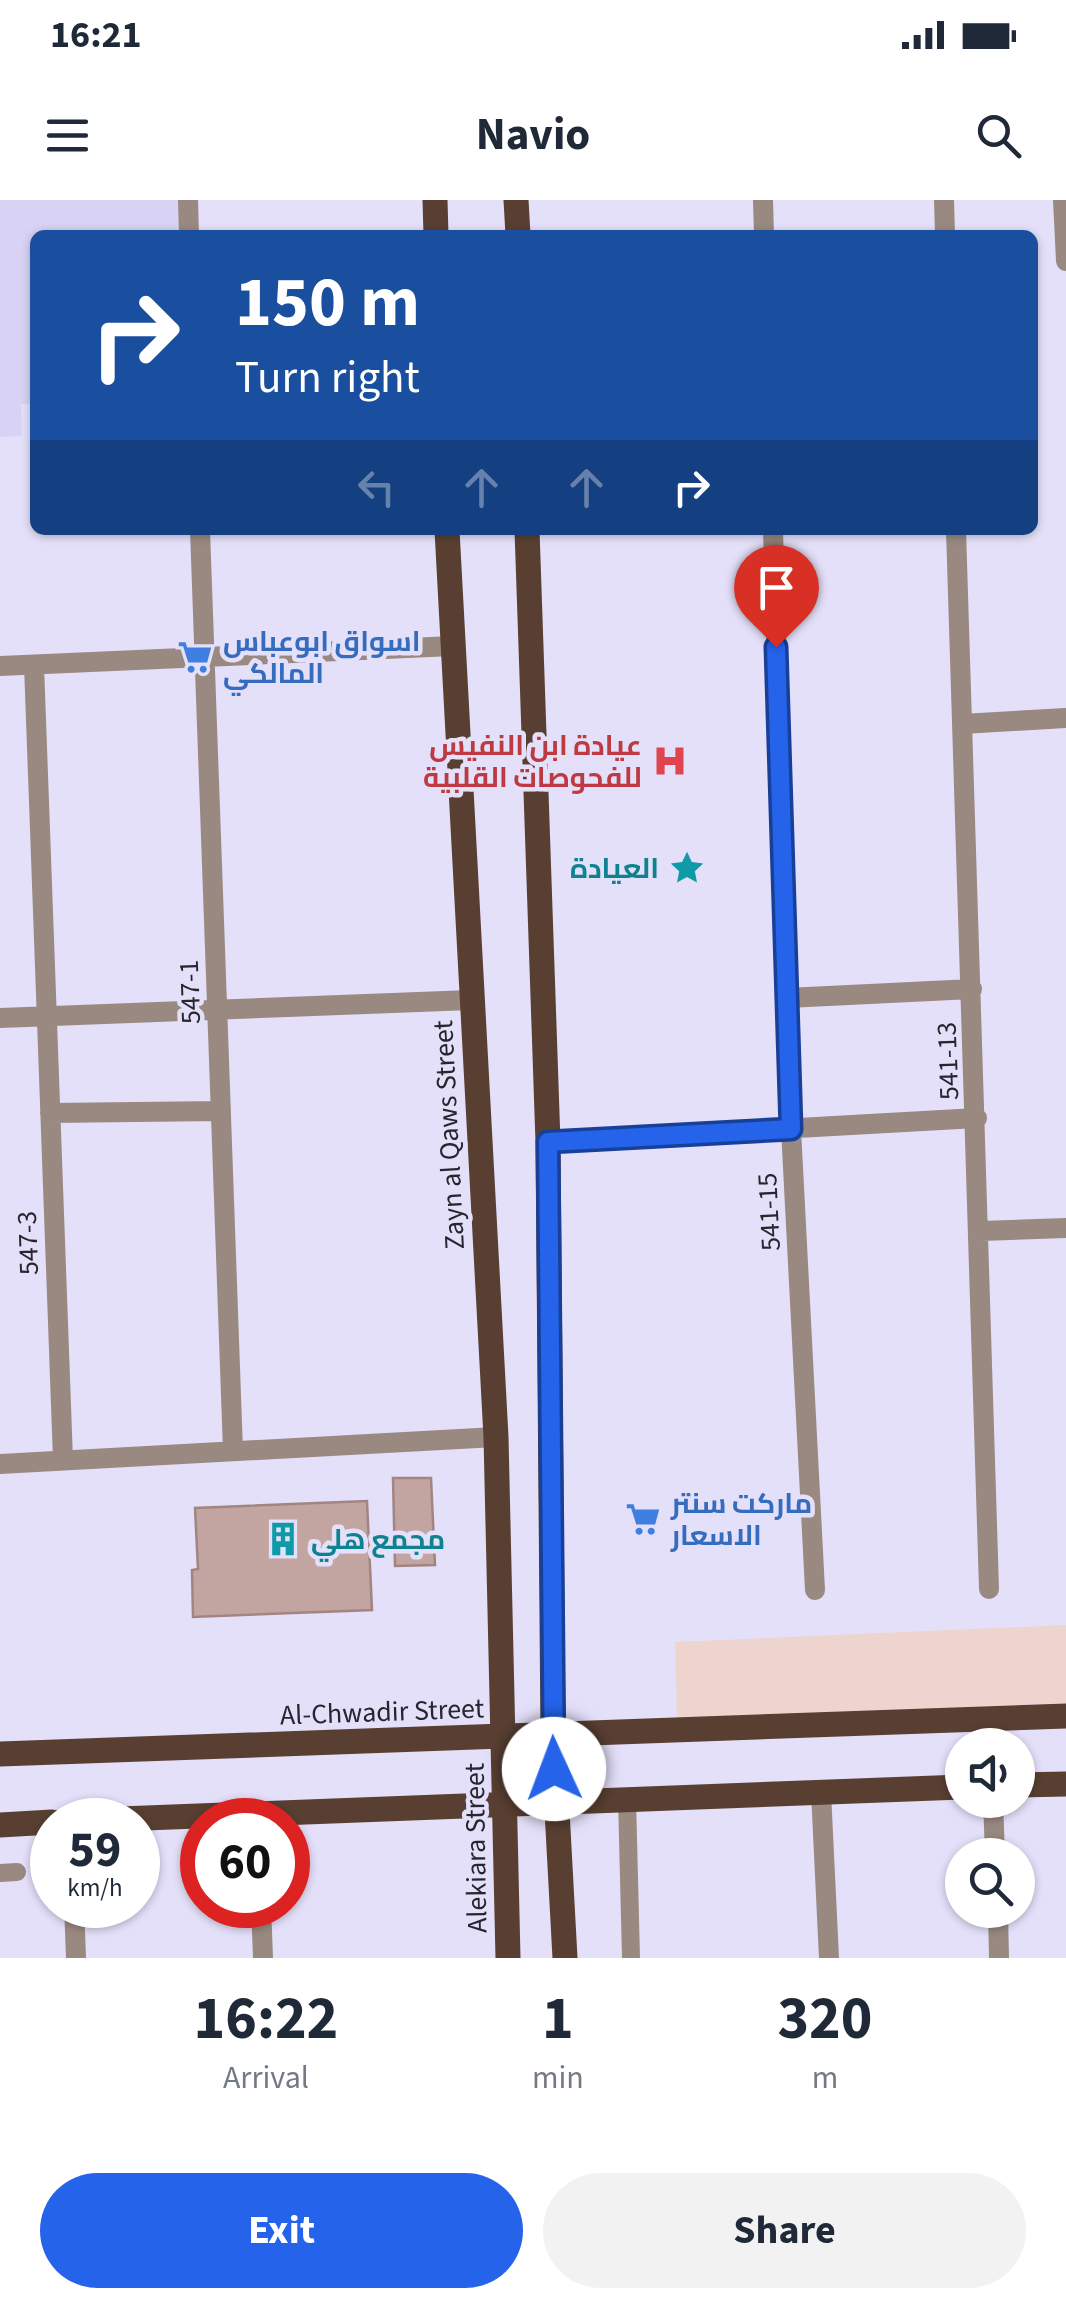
<!DOCTYPE html>
<meta charset="utf-8">
<style>
:root{--surface:#fff;--page:#f2f2f3;--text:#1f2937;--muted:#747a83;--accent:#2563eb}
body{margin:0;font-family:"Source Sans 3",Cairo,sans-serif;background:var(--page);color:var(--text);height:100vh;display:flex;flex-direction:column;font-size:38px;white-space:nowrap}
*{box-sizing:border-box;margin:0}
p{font-size:32px;color:var(--muted)}
.icon{flex:none;width:55px;height:55px;fill:none;stroke:currentColor;stroke-width:2;stroke-linecap:round;stroke-linejoin:round}
.map{position:relative;height:1758px;overflow:hidden}
.sheet{display:flex;flex-direction:column;background:var(--surface);flex:1}
.sheet>*{flex:none}
.top-card{position:absolute;left:30px;top:30px;width:1008px;height:305px;border-radius:15px;box-shadow:0 2px 8px #0004;background:#1a4fa0;color:#fff;overflow:hidden}
.fabs{position:absolute;left:945px;top:1528px;display:grid;gap:20px}
.fabs a{display:grid;place-items:center;width:90px;height:90px;border-radius:50%;background:var(--surface);box-shadow:0 2px 8px #0004;font-size:50px}
.speed{position:absolute;left:30px;top:1598px;display:flex;gap:20px;font-size:50px;font-weight:700;text-align:center}
.speed>*{display:grid;place-content:center;width:130px;height:130px;border-radius:50%;background:var(--surface);box-shadow:0 2px 8px #0004;line-height:1}
.speed small{font-size:25px;font-weight:400}
.speed .limit{border:15px solid #d22;background:#fff;color:#111}
.pin{position:absolute;display:grid;place-items:center;width:85px;height:85px;color:#fff;margin:-102px -42px;border-radius:50% 50% 50% 0;rotate:-45deg;box-shadow:0 0 10px #0007}
.pin .icon{rotate:45deg}
.me{position:absolute;width:110px;margin:-55px;rotate:358deg;stroke-linejoin:round;filter:drop-shadow(0 0 8px #0008)}
.turn{display:flex;align-items:center;gap:35px;height:210px;padding:0 40px;font-size:45px}
.turn .icon{width:130px;height:130px;stroke-width:2.5}
.turn b{display:block;font-size:70px;line-height:85px}
.lanes{display:flex;align-items:center;height:95px;padding:0 40px;background:#0003;justify-content:center;gap:50px;direction:ltr}
.lanes .off{opacity:.35}
.eta{display:flex;justify-content:space-evenly;align-items:center;height:170px;text-align:center}
.eta b{font-size:60px;font-weight:700;line-height:70px}
.button{display:flex;gap:20px;margin-top:auto;padding:20px 40px}
.button a{flex:1;height:115px;border-radius:60px;background:var(--accent);color:#fff;font-size:40px;font-weight:700;line-height:115px;text-align:center}
.button a+a{background:var(--page);color:var(--text)}
.status{display:flex;justify-content:space-between;align-items:center;height:70px;padding:0 50px;background:var(--surface);direction:ltr}
.status svg{height:28px;fill:currentColor}
header{display:flex;justify-content:space-between;align-items:center;height:130px;padding:0 40px;background:var(--surface);font-size:45px;font-weight:700}
.map>svg:first-child{display:block}
.commercial{fill:#eed4ce}
.built{fill:#d8d3f4}
.building{fill:#c2a4a1;stroke:#a28582;stroke-width:2.5}
.lines{fill:none;stroke-linecap:round;stroke-linejoin:round}
.service{stroke:#998981;stroke-width:18}
.minor{stroke:#998981;stroke-width:20}
.primary{stroke:#593f32;stroke-width:25}
.route-casing{stroke:#184099;stroke-width:25}
.route{stroke:#2563eb;stroke-width:18}
.labels{text-anchor:middle;stroke-width:9;stroke-linejoin:round;paint-order:stroke}
.shop-label{font-size:28px;font-weight:bold;fill:#366cbe;stroke:#e4e0fa;text-anchor:start}
.health-label{font-size:28px;font-weight:bold;fill:#be3a42;stroke:#e4e0fa;text-anchor:end}
.culture-label{font-size:28px;font-weight:bold;fill:#0d838f;stroke:#e4e0fa;text-anchor:end}
.street-label{font-size:28px;fill:#27262f;stroke:#e4e0fa}
</style>
<div class="status"><b>16:21</b><svg viewBox="0 0 49 12"><path d="M0 12V9h3v3zM5 12V6h3v6zM10 12V3h3v9zM15 12V0h3v12zM26 1h20v11H26zM47 4h2v5h-2z"/></svg></div>
<header><svg class="icon" aria-label="menu" viewBox="0 0 24 24"><path d="M4 6h16M4 12h16M4 18h16"/></svg>Navio<svg class="icon" aria-label="search" viewBox="0 0 24 24"><circle cx="10" cy="10" r="6"/><path d="M15 15l6 6"/></svg></header>
<div class="map">
<svg width="1066" height="1758" viewBox="0 0 1066 1758">
<rect width="100%" height="100%" fill="#e4e0fa"/>
<path class="commercial" d="M 1066,1425 L 1066,1503 L 677,1520 L 675,1442 Z"/>
<path class="built" d="M 0,0 L 183,0 L 184,35 L 35,35 L 35,203 L 21,204 L 22,236 L 0,237 Z"/>
<path class="building" d="M 393,1278 L 431,1278 L 435,1365 L 395,1366 Z
M 367,1301 L 372,1410 L 193,1417 L 192,1370 L 198,1369 L 195,1308 Z"/>
<g class="lines">
<path class="service" d="M 627,1598 L 631,1758
M 0,1673 L 17,1672"/>
<path class="minor" d="M 188,0 L 189,35
M 763,0 L 764,35
M 944,0 L 945,35
M 1063,0 L 1066,61
M 200,330 L 233,1251
M 773,330 L 791,929 L 815,1390
M 956,330 L 989,1389
M 34,465 L 63,1260
M 0,466 L 453,446
M 962,524 L 1066,518
M 787,798 L 972,789
M 0,818 L 471,800
M 50,913 L 221,911
M 548,942 L 977,918
M 981,1031 L 1066,1028
M 0,1264 L 496,1237
M 821,1592 L 829,1758
M 993,1600 L 995,1655
M 74,1705 L 76,1758
M 261,1705 L 263,1758
M 998,1710 L 999,1758"/>
<path class="primary" d="M 435,0 L 436,35
M 516,0 L 518,35
M 447,330 L 496,1237 L 508,1758
M 527,330 L 548,942 L 553,1537 L 565,1758
M 0,1554 L 1066,1516
M 1018,1585 L 1066,1584
M 94,1620 L 962,1587
M 0,1625 L 52,1622"/>
</g>
<g class="lines">
<g class="route-casing">
<path id="route" d="M 554,1569 L 548,942 L 791,929 L 776,447"/>
</g>
<use href="#route" class="route"/>
</g>
<defs>
<g id="supermarket-bare" transform="scale(2.7)"><path d="M-6-5.5h2.5l.6 2H6L4.5 2H-2.5L-4.4-4H-6ZM-1.5 3.2a1.3 1.3 0 1 0 .1 0ZM3 3.2a1.3 1.3 0 1 0 .1 0Z" fill="#3f7fe0" stroke="#e4e0fa" stroke-width="2.5" paint-order="stroke"/></g>
<g id="hospital-bare" transform="scale(2.7)"><path d="M-5-5h3v3.5h4V-5h3V5h-3V1.5h-4V5h-3Z" fill="#e0444e" stroke="#e4e0fa" stroke-width="2.5" paint-order="stroke"/></g>
<g id="sight-bare" transform="scale(2.7)"><path d="M0-6L1.8-2.2L6-1.7L2.9 1.2L3.7 5.4L0 3.3L-3.7 5.4L-2.9 1.2L-6-1.7L-1.8-2.2Z" fill="#0f9aa8" stroke="#e4e0fa" stroke-width="2.5" paint-order="stroke"/></g>
<g id="building-bare" transform="scale(2.7)"><path d="M-4-6H4V6H1V3H-1V6H-4ZM-2.5-4.3h1.7v1.8h-1.7ZM.8-4.3h1.7v1.8H.8ZM-2.5-1h1.7V.8h-1.7ZM.8-1h1.7V.8H.8Z" fill="#0f9aa8" stroke="#e4e0fa" stroke-width="2.5" paint-order="stroke"/></g>
</defs>
<g fill-rule="evenodd">
<use href="#supermarket-bare" x="195" y="457"/>
<use href="#hospital-bare" x="670" y="561"/>
<use href="#sight-bare" x="687" y="668"/>
<use href="#supermarket-bare" x="643" y="1319"/>
<use href="#building-bare" x="283" y="1339"/>
</g>
<g class="labels">
<g class="shop-label">
<text x="223" y="451">اسواق ابوعباس<tspan x="223" dy="32">المالكي</tspan></text>
<text x="671" y="1313">ماركت سنتر<tspan x="671" dy="32">الاسعار</tspan></text>
</g>
<g class="health-label">
<text x="642" y="555">عيادة ابن النفيس<tspan x="642" dy="32">للفحوصات القلبية</tspan></text>
</g>
<g class="culture-label">
<text x="659" y="678">العيادة</text>
<text x="311" y="1349" text-anchor="start">مجمع هلي</text>
</g>
<g class="street-label">
<text transform="translate(189 792) rotate(-92)" y="10">547-1</text>
<text transform="translate(947 861) rotate(-92)" y="10">541-13</text>
<text transform="translate(448 935) rotate(-93)" y="10">Zayn al Qaws Street</text>
<text transform="translate(768 1012) rotate(-93)" y="10">541-15</text>
<text transform="translate(27 1043) rotate(-92)" y="10">547-3</text>
<text transform="translate(382 1511) rotate(-2)" y="10">Al-Chwadir Street</text>
<text transform="translate(475 1648) rotate(-91)" y="10">Alekiara Street</text>
</g>
</g>
</svg>
<div class="fabs">
<a><svg class="icon" aria-label="sound" viewBox="0 0 24 24"><path d="M4 9h4l5-4v14l-5-4H4zM17 9q2 3 0 6"/></svg></a>
<a><svg class="icon" aria-label="search" viewBox="0 0 24 24"><circle cx="10" cy="10" r="6"/><path d="M15 15l6 6"/></svg></a>
</div>
<div class="speed"><div>59<small>km/h</small></div><div class="limit">60</div></div>
<div class="pin" style="left:776px;top:447px;background:#d93025"><svg class="icon" aria-label="arrive" viewBox="0 0 24 24"><path d="M6 21V4h12l-3 4 3 4H6"/></svg></div>
<svg class="me" style="left:554px;top:1569px" viewBox="-20 -20 40 40"><circle r="19" fill="#fff"/><path d="M0-13L10 11 0 6-10 11z" fill="#2563eb"/></svg>
<div class="top-card">
<div class="turn"><svg class="icon" aria-label="right" viewBox="0 0 24 24"><path d="M7 20v-9h11M14 6l5 5-5 5"/></svg><div><b>150 m</b>Turn right</div></div>
<div class="lanes"><svg class="icon off" aria-label="left" viewBox="0 0 24 24"><path d="M17 20v-9H6M10 6l-5 5 5 5"/></svg><svg class="icon off" aria-label="ahead" viewBox="0 0 24 24"><path d="M12 20V5M6 11l6-6 6 6"/></svg><svg class="icon off" aria-label="ahead" viewBox="0 0 24 24"><path d="M12 20V5M6 11l6-6 6 6"/></svg><svg class="icon" aria-label="right" viewBox="0 0 24 24"><path d="M7 20v-9h11M14 6l5 5-5 5"/></svg></div>
</div>
</div>
<section class="sheet">
<div class="eta">
<div><b>16:22</b><p>Arrival</p></div>
<div><b>1</b><p>min</p></div>
<div><b>320</b><p>m</p></div>
</div>
<div class="button"><a>Exit</a><a>Share</a></div>
</section>
